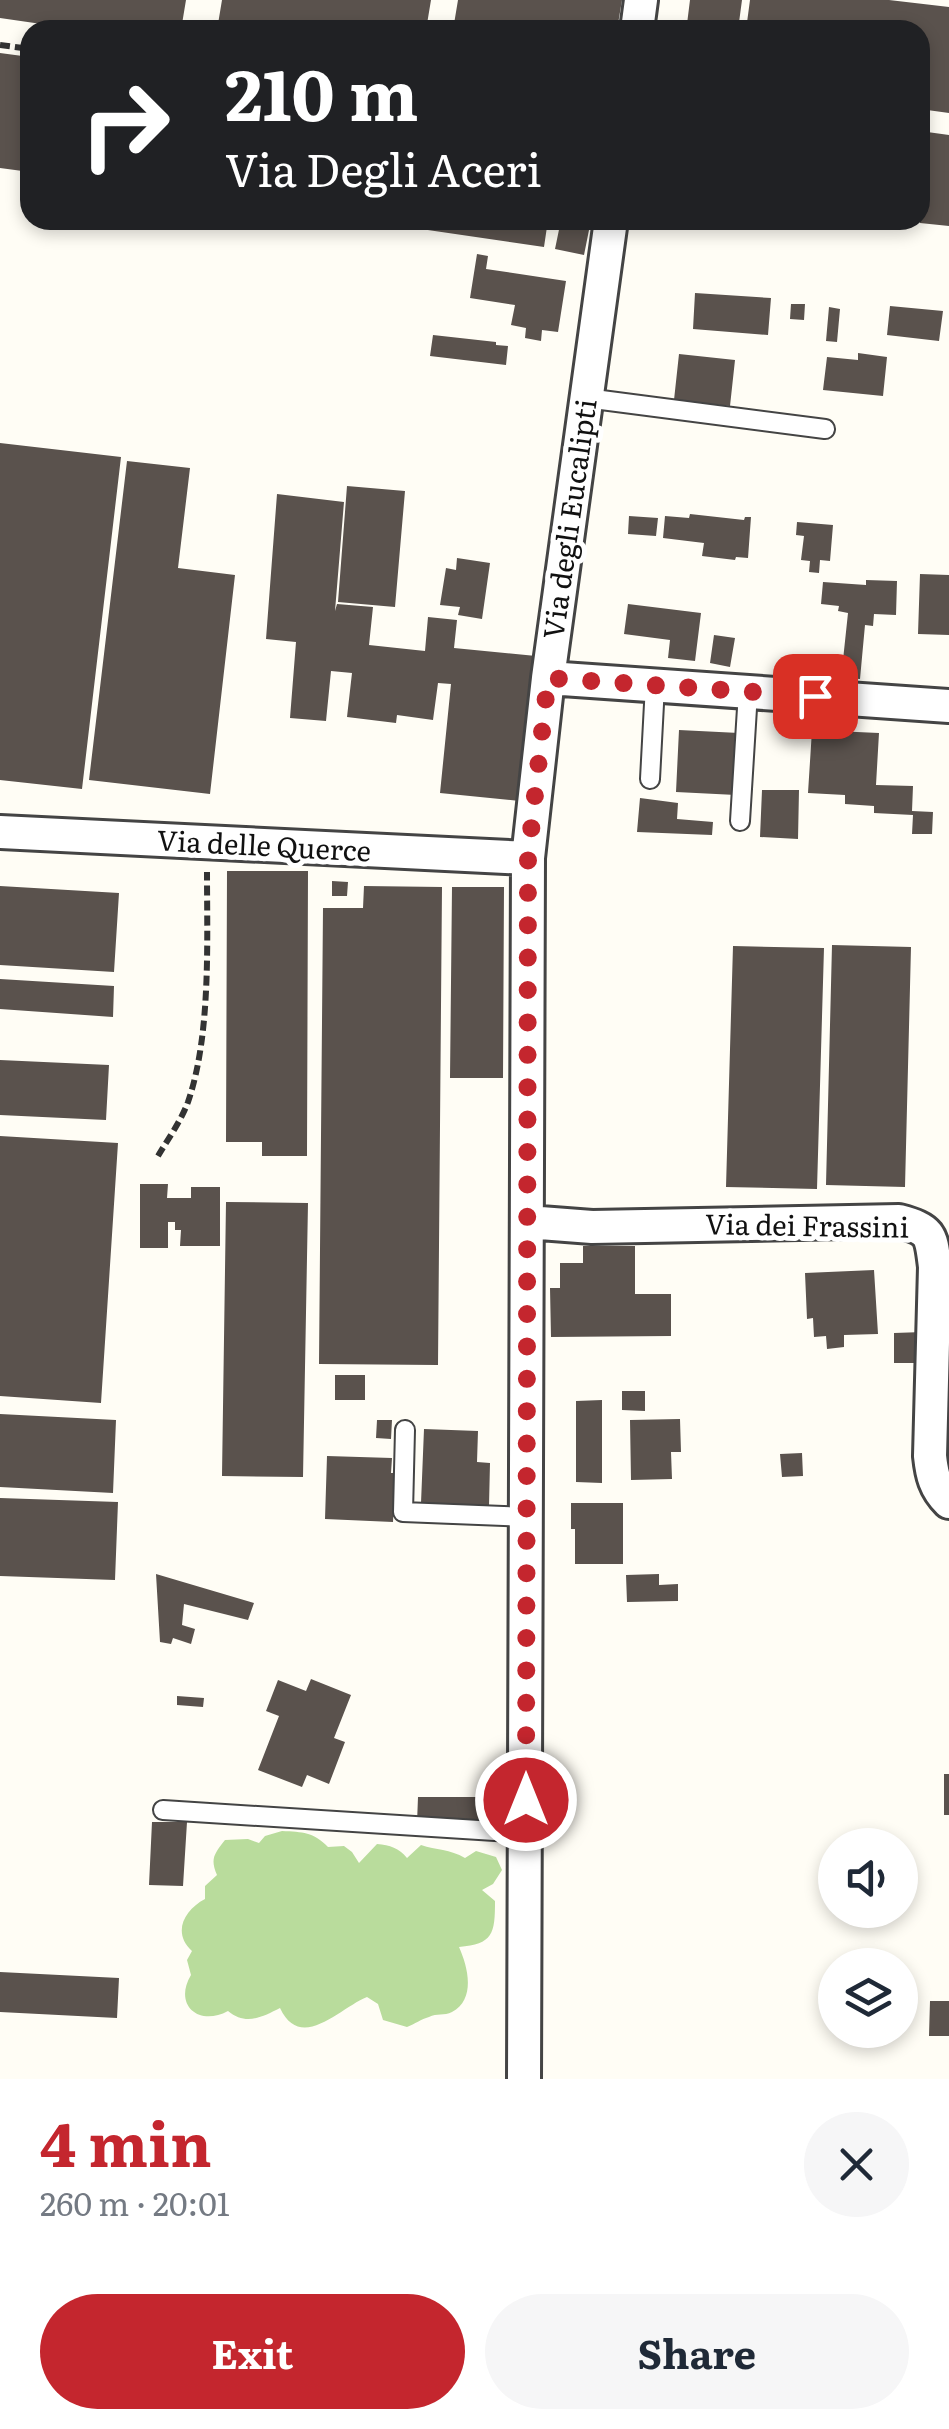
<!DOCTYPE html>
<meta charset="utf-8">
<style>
:root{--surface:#fff;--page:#f6f6f7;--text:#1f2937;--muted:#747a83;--accent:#c4262e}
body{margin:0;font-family:Literata,serif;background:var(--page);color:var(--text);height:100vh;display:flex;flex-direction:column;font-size:38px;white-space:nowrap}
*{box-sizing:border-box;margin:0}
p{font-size:32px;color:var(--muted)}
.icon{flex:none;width:55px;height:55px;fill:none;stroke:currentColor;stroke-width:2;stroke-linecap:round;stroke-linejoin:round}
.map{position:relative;height:2079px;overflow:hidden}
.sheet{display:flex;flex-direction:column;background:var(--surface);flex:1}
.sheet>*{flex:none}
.hud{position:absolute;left:20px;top:20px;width:910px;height:210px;border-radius:30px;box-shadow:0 5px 15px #0003;background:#202124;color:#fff;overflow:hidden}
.tools{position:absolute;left:818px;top:1828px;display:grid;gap:20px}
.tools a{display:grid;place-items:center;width:100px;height:100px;border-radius:50%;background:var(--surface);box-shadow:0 5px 15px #0003;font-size:50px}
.pin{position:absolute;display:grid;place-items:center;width:85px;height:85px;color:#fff;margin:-42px;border-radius:20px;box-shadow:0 5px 15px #0006}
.me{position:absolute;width:110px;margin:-55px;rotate:0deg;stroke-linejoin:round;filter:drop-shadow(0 0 8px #0008)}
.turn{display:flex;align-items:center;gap:35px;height:210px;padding:0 40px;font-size:45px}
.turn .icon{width:130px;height:130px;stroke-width:2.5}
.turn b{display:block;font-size:70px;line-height:85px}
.round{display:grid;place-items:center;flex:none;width:105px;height:105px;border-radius:52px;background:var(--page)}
.head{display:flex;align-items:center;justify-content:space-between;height:170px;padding:0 40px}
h1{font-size:60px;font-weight:700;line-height:75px;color:var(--accent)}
.button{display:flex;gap:20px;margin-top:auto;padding:20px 40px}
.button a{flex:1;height:115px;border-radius:60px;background:var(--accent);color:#fff;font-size:40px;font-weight:700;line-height:115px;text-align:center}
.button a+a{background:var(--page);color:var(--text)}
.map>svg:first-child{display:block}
.forest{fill:#b9dc9c}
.building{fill:#5a524d}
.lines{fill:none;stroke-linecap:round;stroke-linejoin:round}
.service-casing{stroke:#444;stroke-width:22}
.minor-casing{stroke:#444;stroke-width:38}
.path{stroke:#333;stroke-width:6;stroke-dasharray:10 5;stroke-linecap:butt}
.service{stroke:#fff;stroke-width:18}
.minor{stroke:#fff;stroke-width:32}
.route{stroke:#c4262e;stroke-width:18;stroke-dasharray:0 32.4}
.labels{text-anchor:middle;stroke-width:10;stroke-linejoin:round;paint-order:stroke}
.street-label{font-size:28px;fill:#111;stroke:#fff}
</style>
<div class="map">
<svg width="949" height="2079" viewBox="0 0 949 2079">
<rect width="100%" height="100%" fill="#fffdf5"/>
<path class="forest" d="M 282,1831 C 303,1832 313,1832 328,1847 L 344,1846 L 352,1852 L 359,1863 L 377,1844 C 390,1845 399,1848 407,1858 L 421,1845 C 436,1850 450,1849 465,1858 L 476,1851 L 496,1857 L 502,1870 L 493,1884 L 482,1890 L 495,1901 C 495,1934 493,1944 459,1947 C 468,1967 476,1999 452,2012 C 444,2016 437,2013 429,2017 C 421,2019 415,2024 407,2027 L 383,2020 L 378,2004 L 367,1997 C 341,2007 301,2053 280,2008 C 262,2017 246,2026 228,2011 C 199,2027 173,2005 191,1975 L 187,1960 L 192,1951 C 172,1933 184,1910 205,1899 L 205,1886 L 217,1875 C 210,1859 214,1854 225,1840 L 248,1839 L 259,1843 L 265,1836 Z"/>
<path class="building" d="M 0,0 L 186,0 L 181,30 L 83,30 L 0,18 Z
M 222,0 L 431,0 L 426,30 L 217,30 Z
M 458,0 L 622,0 L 617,30 L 453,30 Z
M 690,0 L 742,0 L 738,30 L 687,24 Z
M 750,0 L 889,0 L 949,7 L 949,113 L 920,109 L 920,30 L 746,30 Z
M 0,53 L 30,57 L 30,172 L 0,168 Z
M 920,131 L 949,135 L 949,226 L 920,223 Z
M 374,220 L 548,220 L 544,247 L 373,222 Z
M 561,220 L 591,220 L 584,255 L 555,249 Z
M 477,254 L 488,256 L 486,269 L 566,281 L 558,332 L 542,330 L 541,341 L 525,338 L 526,328 L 511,325 L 515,305 L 470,298 Z
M 695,293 L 771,298 L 768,335 L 693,329 Z
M 791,304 L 805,304 L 804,320 L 790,319 Z
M 890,306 L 943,311 L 939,341 L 887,335 Z
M 829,307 L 840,309 L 837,342 L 826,341 Z
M 433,335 L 496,342 L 496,345 L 508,346 L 506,365 L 430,356 Z
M 858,353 L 887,357 L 883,396 L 823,390 L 827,357 L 858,360 Z
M 679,354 L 735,360 L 730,406 L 674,400 Z
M 0,443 L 121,457 L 82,789 L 0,780 Z
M 127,461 L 190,468 L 178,568 L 235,575 L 210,794 L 89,780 Z
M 347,486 L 405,491 L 395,607 L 338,602 Z
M 277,494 L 344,502 L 335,611 L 337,604 L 373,607 L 369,645 L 425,651 L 428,617 L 457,620 L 454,648 L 536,656 L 520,801 L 440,793 L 451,684 L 438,683 L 433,720 L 397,715 L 396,723 L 347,717 L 352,673 L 331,671 L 326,721 L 290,718 L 296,642 L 266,639 Z
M 690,514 L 744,520 L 745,517 L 751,517 L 748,558 L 736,557 L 735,560 L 702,556 L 704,543 L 663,538 L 665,516 L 689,518 Z
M 629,516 L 658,518 L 656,536 L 628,534 Z
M 797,522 L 833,525 L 830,561 L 820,560 L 819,573 L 809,572 L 810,561 L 801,560 L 804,536 L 796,535 Z
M 457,558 L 490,563 L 482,619 L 458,615 L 460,607 L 440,605 L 446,568 L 456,570 Z
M 920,574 L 949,575 L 949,635 L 918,634 Z
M 866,580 L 897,581 L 896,615 L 874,614 L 873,626 L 865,625 L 860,679 L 826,677 L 828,659 L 843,660 L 848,613 L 838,611 L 839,606 L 821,604 L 823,582 L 866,585 Z
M 628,604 L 701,613 L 695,661 L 668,658 L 670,640 L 624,634 Z
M 714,635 L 735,638 L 730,667 L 710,663 Z
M 679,730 L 739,733 L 736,795 L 676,792 Z
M 812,730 L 879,733 L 876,785 L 913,786 L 912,811 L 933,812 L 932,834 L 912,834 L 913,815 L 874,813 L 874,806 L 845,804 L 845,795 L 808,793 Z
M 762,790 L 799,790 L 798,839 L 760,837 Z
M 640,798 L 678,803 L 677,819 L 713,822 L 712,835 L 637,832 Z
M 227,871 L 308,871 L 307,1156 L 262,1156 L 262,1142 L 226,1142 Z
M 332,881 L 348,882 L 347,896 L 332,896 Z
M 0,886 L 119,893 L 114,972 L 0,965 Z
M 364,886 L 442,887 L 438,1365 L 319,1364 L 323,908 L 363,908 Z
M 452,887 L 504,887 L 503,1078 L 450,1078 Z
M 832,945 L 911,947 L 905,1187 L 826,1185 Z
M 733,946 L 824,948 L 817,1189 L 726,1187 Z
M 0,979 L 114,986 L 113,1017 L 0,1009 Z
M 0,1060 L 109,1065 L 106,1120 L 0,1115 Z
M 0,1136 L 118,1143 L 101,1403 L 0,1396 Z
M 140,1184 L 168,1184 L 167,1198 L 191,1198 L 191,1187 L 220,1187 L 220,1246 L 180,1246 L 181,1230 L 175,1230 L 175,1222 L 168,1222 L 168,1248 L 140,1248 Z
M 226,1202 L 308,1203 L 303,1477 L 222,1476 Z
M 583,1246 L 635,1246 L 635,1294 L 671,1294 L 671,1336 L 551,1337 L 550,1288 L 560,1288 L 560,1263 L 583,1263 Z
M 874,1270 L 878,1334 L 844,1335 L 844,1347 L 827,1349 L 826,1336 L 814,1337 L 813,1318 L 807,1319 L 805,1273 Z
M 923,1332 L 923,1363 L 894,1363 L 894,1333 Z
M 335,1375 L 365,1375 L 365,1400 L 335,1400 Z
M 622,1391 L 645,1391 L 645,1411 L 622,1410 Z
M 602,1400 L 602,1483 L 576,1482 L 576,1401 Z
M 0,1414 L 116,1420 L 113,1493 L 0,1487 Z
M 680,1419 L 681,1452 L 671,1452 L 672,1479 L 631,1480 L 630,1420 Z
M 377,1420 L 392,1420 L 391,1439 L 376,1438 Z
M 424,1429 L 478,1431 L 477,1462 L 490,1463 L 489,1506 L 421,1503 Z
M 802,1453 L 803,1476 L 782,1477 L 780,1454 Z
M 327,1456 L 392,1458 L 391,1473 L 395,1473 L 393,1522 L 325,1519 Z
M 0,1498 L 118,1502 L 115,1580 L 0,1576 Z
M 571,1503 L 623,1503 L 623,1564 L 575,1564 L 575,1529 L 571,1529 Z
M 156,1574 L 254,1603 L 248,1620 L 184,1604 L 182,1625 L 195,1629 L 191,1644 L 173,1638 L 171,1644 L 160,1642 Z
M 659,1574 L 659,1585 L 678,1584 L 678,1601 L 627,1602 L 626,1575 Z
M 311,1679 L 351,1695 L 334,1738 L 345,1742 L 329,1784 L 307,1775 L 302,1787 L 258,1770 L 279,1716 L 266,1711 L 278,1680 L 306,1691 Z
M 177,1696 L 204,1698 L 203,1707 L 177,1705 Z
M 944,1774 L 949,1774 L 949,1815 L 944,1815 Z
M 418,1797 L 478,1797 L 478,1800 L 505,1801 L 504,1821 L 477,1820 L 477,1823 L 417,1823 Z
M 152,1822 L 187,1822 L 183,1886 L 149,1885 Z
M 0,1972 L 119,1978 L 117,2018 L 0,2012 Z
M 930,2001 L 949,2001 L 949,2036 L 929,2036 Z"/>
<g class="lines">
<g class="service-casing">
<path id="service" d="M 586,398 L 825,429
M 650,779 L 655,685
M 740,821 L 748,692
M 405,1430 L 403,1512 L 527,1517
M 163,1810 L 525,1833"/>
</g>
<g class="minor-casing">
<path id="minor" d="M 637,30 L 641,0
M 548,678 L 949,706
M 0,832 L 528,858
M 527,1222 L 592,1227 L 899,1221 C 932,1230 931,1235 935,1267 L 930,1456 C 932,1475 935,1488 949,1502
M 524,2079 L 528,858 L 548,678 L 611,220"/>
</g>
<path class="path" d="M 0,45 L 30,49
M 158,1156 C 168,1139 181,1121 188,1102 C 211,1035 207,943 207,872"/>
<use href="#service" class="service"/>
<use href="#minor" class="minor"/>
</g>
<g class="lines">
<path class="route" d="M 526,1800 L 528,858 L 548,678 L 815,696"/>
</g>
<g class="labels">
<g class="street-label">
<text transform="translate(570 519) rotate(-82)" y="10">Via degli Eucalipti</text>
<text transform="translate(264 846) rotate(3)" y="10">Via delle Querce</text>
<text transform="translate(807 1226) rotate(1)" y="10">Via dei Frassini</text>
</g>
</g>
</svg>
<div class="tools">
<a><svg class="icon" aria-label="sound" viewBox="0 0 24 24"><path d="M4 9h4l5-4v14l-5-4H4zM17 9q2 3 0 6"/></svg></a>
<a><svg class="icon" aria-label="layers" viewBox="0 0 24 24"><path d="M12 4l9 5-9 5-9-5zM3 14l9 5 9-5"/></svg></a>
</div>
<div class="pin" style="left:815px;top:696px;background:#d93025"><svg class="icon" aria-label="arrive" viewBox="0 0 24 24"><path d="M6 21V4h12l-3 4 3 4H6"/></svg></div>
<svg class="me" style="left:526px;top:1800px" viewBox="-20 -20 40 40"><circle r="17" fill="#c4262e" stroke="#fff" stroke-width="3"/><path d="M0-11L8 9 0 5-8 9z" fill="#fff"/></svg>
<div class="hud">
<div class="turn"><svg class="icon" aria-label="right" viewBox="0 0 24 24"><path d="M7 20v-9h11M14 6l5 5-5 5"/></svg><div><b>210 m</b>Via Degli Aceri</div></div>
</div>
</div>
<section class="sheet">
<div class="head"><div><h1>4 min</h1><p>260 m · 20:01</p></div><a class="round"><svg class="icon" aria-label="close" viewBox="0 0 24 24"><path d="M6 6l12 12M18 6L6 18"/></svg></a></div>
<div class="button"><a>Exit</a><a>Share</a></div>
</section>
